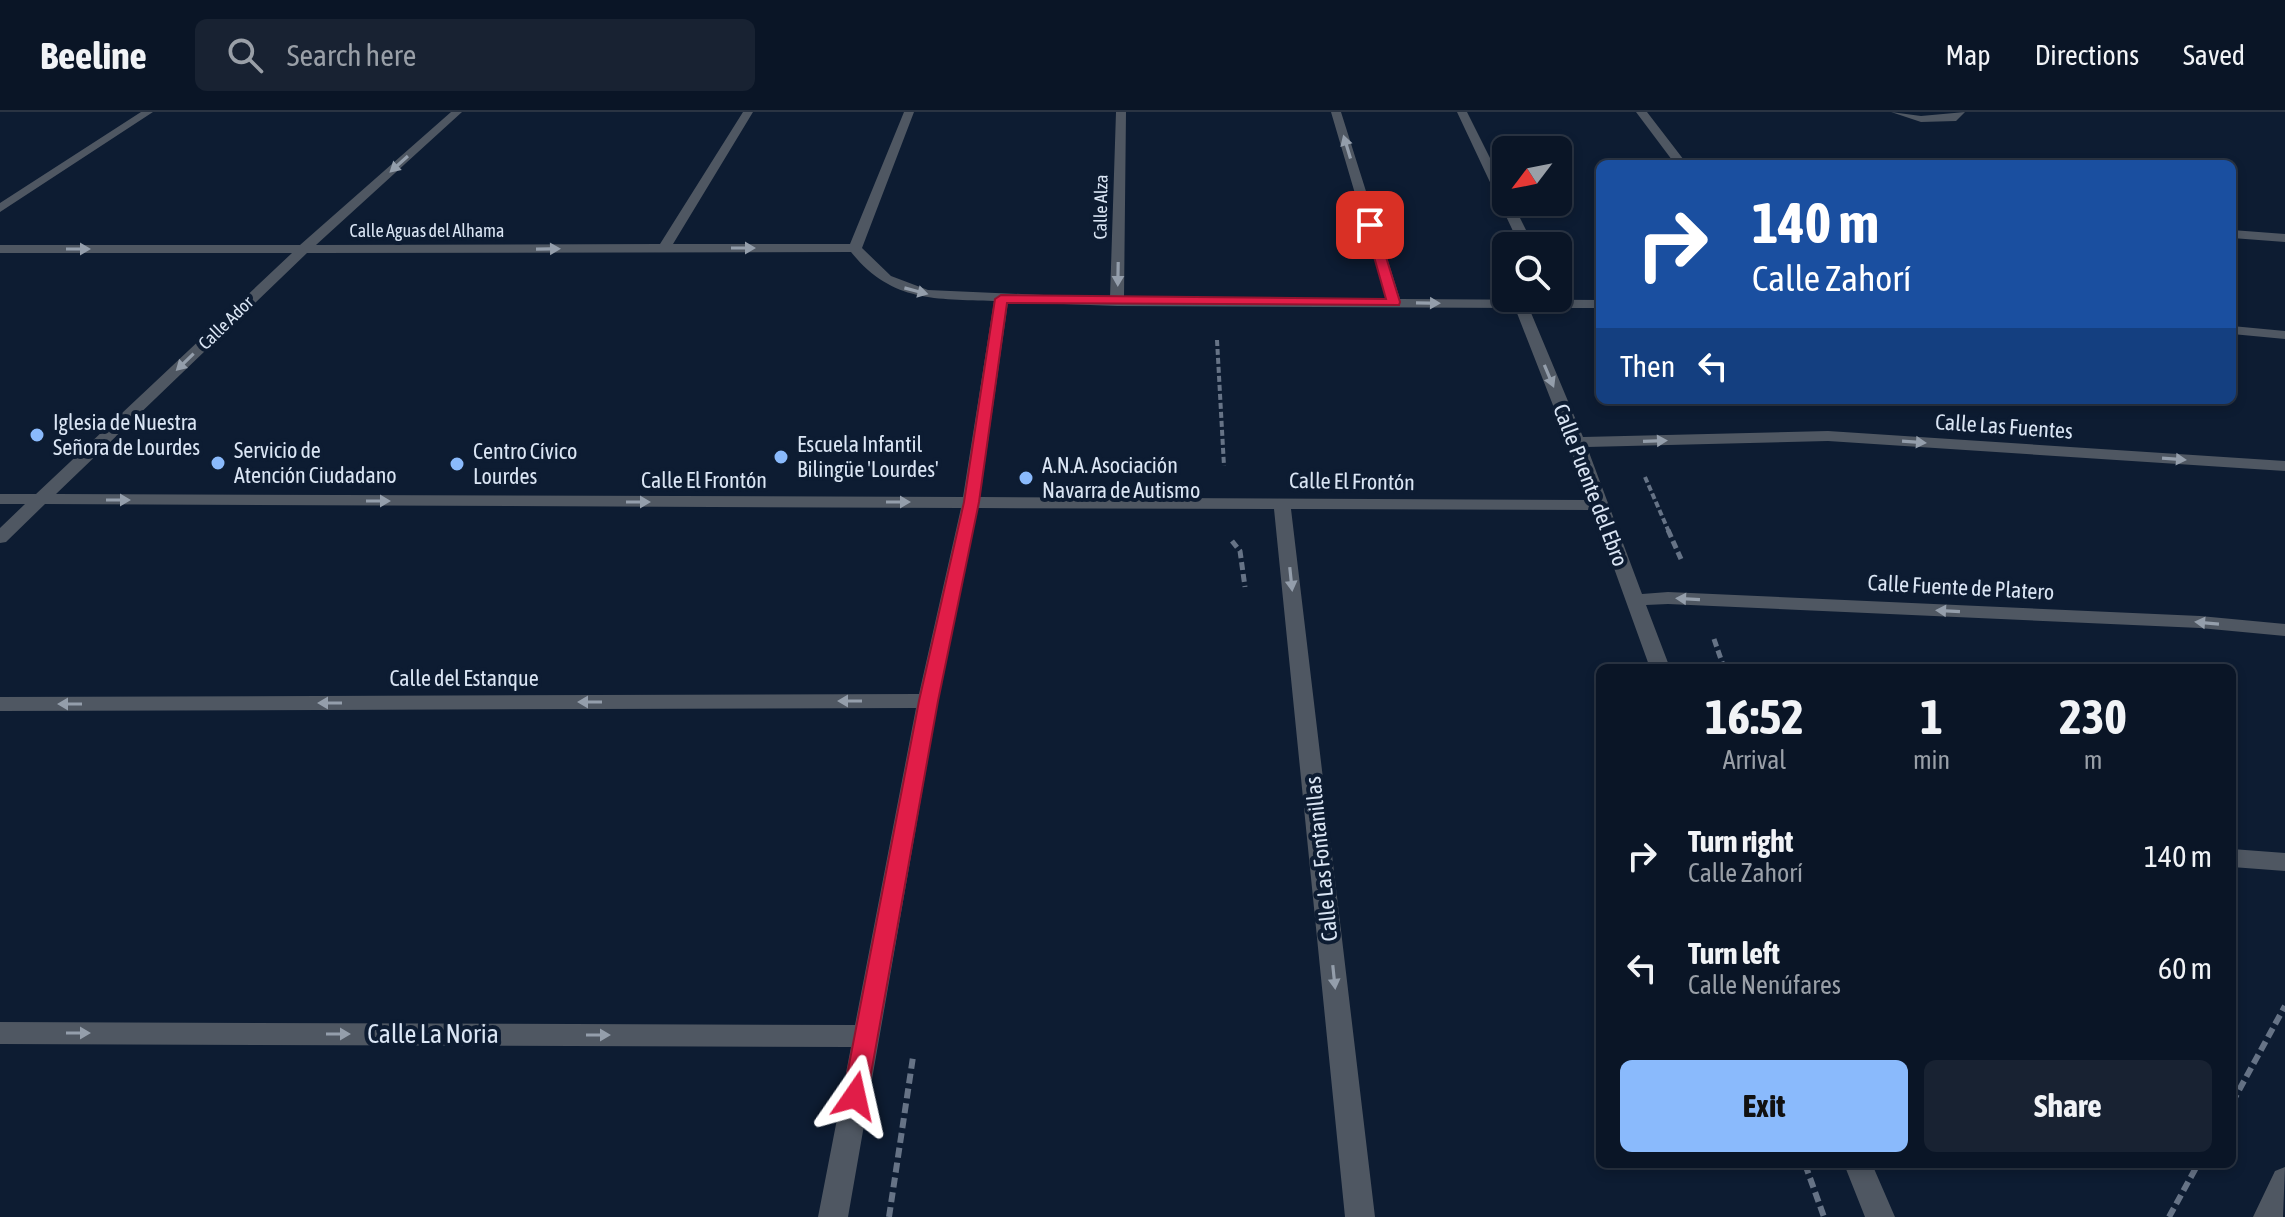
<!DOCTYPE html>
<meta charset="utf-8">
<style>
:root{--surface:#0a1526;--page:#182232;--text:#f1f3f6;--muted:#999fa7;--line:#2a3443;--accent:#8abafc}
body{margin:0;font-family:"Asap Condensed",sans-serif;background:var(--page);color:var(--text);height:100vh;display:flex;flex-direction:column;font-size:30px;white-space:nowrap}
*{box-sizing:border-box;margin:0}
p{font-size:26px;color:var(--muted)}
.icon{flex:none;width:44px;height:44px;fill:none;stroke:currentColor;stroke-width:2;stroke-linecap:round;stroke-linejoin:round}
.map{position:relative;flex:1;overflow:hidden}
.panel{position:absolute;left:1596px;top:552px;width:640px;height:504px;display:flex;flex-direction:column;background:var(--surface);border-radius:12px;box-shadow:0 4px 12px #0003,0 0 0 2px var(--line)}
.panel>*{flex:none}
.top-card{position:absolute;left:1596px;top:48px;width:640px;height:244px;border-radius:12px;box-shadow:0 4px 12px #0003,0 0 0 2px var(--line);background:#1a4fa0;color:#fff;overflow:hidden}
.needle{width:52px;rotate:238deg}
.fabs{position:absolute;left:1492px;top:24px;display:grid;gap:16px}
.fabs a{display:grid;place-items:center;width:80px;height:80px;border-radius:12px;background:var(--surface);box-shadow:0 4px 12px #0003,0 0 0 2px var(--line);font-size:40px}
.pin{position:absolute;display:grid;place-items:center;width:68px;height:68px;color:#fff;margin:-34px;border-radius:16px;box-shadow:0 4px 12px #0006}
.me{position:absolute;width:88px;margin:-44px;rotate:11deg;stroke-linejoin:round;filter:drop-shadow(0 0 6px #0008)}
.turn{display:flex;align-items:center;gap:28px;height:168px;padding:0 24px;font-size:36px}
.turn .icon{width:104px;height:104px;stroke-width:2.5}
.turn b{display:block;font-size:56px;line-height:68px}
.then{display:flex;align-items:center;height:76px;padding:0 24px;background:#0003;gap:16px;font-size:30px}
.eta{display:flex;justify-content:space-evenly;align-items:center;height:136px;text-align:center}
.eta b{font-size:48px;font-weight:700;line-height:56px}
.cta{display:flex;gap:16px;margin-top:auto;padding:16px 24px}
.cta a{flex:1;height:92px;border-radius:12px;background:var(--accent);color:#111;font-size:32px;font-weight:700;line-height:92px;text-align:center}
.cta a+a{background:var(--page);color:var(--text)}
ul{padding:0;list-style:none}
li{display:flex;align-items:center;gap:24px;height:112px;padding:0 24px}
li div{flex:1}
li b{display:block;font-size:30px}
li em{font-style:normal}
header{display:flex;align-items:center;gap:48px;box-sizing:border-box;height:112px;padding:0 40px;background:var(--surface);border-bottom:2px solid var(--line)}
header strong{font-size:38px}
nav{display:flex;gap:44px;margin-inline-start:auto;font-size:28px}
.search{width:560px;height:72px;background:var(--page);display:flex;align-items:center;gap:20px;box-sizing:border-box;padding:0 28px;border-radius:12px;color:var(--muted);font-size:30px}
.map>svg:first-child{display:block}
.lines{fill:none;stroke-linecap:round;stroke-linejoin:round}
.path-far2{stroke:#667386;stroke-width:4;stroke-dasharray:6 3;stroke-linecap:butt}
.path-far1{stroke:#667386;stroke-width:5;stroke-dasharray:8 4;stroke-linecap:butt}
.path{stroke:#667386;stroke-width:6;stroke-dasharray:10 5;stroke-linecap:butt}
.minor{fill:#4f5762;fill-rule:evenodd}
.oneway{fill:#949eab}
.route{fill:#e11d48;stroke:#92132f;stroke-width:2}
.poi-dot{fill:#8abafc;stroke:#0d1c32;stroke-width:3}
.labels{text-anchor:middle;stroke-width:8;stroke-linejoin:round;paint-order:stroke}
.far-street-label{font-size:18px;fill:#dae5f4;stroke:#0d1c32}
.poi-label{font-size:22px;fill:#dae5f4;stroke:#0d1c32;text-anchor:start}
.street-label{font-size:22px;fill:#dae5f4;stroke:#0d1c32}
.near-street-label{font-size:26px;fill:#dae5f4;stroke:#0d1c32}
</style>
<header>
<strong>Beeline</strong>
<div class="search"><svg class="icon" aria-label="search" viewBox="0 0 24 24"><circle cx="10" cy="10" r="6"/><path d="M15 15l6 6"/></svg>Search here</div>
<nav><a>Map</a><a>Directions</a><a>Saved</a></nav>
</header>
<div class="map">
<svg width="2285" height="1105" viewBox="0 0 2285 1105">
<rect width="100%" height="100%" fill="#0d1c32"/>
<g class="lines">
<path class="path-far2" d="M 1217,228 L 1224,354
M 1645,365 L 1669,420"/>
<path class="path-far1" d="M 1668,418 L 1681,447
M 1232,429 L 1240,439 L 1245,475
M 1714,527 L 1724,556"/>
<path class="path" d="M 2232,991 L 2285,894
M 1805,1052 L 1824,1105
M 889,1105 L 913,945
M 2169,1105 L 2198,1052"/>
<path class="minor" d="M 141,0 L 153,0 L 0,100 L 0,91 Z
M 451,0 L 462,0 L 316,133 L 660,132 L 743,0 L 753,0 L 673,132 L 850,132 L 904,0 L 914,0 L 862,136 L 891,164 L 928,178 L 1110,186 L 1116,0 L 1126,0 L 1124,186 L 1386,187 L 1331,0 L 1341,0 L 1400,187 L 1600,188 L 1600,196 L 1529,196 L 1583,325 L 1828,319 L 2285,349 L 2285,359 L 1828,329 L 1587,335 L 1642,482 L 1668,480 L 2200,504 L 2285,512 L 2285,524 L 2200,516 L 1668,492 L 1646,493 L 1670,556 L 1650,556 L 1593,398 L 1291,397 L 1375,1105 L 1345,1105 L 1274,397 L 978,396 L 938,589 L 848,1105 L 818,1105 L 851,935 L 0,932 L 0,910 L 855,913 L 916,596 L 0,599 L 0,585 L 919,582 L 961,396 L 45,392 L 6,430 L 0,431 L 0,416 L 25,392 L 0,392 L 0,382 L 36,382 L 292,141 L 0,141 L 0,133 L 300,133 ZM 851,140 C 891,190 935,187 994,189 L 963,385 L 56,382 L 307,141 ZM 1008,190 L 1117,194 L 1515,196 L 1590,388 L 980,385 Z
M 1457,0 L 1467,0 L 1506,78 L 1506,90 L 1512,90 L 1534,134 L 1520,134 Z
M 1636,0 L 1647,0 L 1687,52 L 1675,52 Z
M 1891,0 L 1921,4 L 1965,0 L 1956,9 L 1921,10 Z
M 2232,118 L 2285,122 L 2285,130 L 2232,126 Z
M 2232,214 L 2285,219 L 2285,227 L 2232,222 Z
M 2232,737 L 2285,741 L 2285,759 L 2232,755 Z
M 1844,1052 L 1872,1052 L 1895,1105 L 1865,1105 Z
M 2285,1055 L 2283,1105 L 2253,1105 L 2275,1059 Z"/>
</g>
<defs><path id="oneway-solid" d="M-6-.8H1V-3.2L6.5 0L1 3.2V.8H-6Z" transform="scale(2)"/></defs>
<g class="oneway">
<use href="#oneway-solid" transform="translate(1347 35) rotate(-107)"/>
<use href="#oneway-solid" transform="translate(399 52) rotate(138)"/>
<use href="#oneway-solid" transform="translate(743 136)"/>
<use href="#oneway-solid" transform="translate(78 137)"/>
<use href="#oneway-solid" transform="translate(548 137) rotate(-1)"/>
<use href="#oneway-solid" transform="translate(1118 162) rotate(91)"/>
<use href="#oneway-solid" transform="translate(916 179) rotate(15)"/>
<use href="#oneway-solid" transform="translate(1428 191) rotate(1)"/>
<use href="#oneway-solid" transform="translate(185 250) rotate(136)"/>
<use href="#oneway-solid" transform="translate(1549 264) rotate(67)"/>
<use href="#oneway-solid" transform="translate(1655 329) rotate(-2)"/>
<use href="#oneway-solid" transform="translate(1914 330) rotate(4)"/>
<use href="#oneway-solid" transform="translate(2174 347) rotate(4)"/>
<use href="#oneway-solid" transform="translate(118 388)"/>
<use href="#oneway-solid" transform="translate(378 389)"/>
<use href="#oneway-solid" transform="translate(638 390)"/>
<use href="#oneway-solid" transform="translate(898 390)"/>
<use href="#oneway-solid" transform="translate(1291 467) rotate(84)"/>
<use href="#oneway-solid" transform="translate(1688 487) rotate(-177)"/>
<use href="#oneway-solid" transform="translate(1948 499) rotate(-177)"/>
<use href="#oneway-solid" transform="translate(2207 511) rotate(-175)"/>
<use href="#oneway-solid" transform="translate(850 589) rotate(180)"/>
<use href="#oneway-solid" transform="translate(590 590) rotate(180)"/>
<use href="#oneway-solid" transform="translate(330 591) rotate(180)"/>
<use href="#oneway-solid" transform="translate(70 592) rotate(180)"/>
<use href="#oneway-solid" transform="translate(1334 865) rotate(84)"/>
<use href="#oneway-solid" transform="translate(78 921)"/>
<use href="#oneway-solid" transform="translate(338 922)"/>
<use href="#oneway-solid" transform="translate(598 923)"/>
</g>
<path class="route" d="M 1370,110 L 1376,113 L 1400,190 L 1399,193 L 1007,191 L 979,390 L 938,589 L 867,984 L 864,992 L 855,995 L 846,992 L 843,984 L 919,589 L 964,390 L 995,187 L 1001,183 L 1386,187 L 1365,113 Z"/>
<g class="poi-dot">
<circle cx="37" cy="323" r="8"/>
<circle cx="781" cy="345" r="8"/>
<circle cx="218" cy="351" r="8"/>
<circle cx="457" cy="352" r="8"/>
<circle cx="1026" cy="366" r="8"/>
</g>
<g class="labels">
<g class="far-street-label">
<text transform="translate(1101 95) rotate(-89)" y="6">Calle Alza</text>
<text x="427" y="125">Calle Aguas del Alhama</text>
<text transform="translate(226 211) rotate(-44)" y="6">Calle Ador</text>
</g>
<g class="poi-label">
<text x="53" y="318">Iglesia de Nuestra<tspan x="53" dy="25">Señora de Lourdes</tspan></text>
<text x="797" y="340">Escuela Infantil<tspan x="797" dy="25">Bilingüe 'Lourdes'</tspan></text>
<text x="234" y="346">Servicio de<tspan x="234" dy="25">Atención Ciudadano</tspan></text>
<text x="473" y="347">Centro Cívico<tspan x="473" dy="25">Lourdes</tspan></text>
<text x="1042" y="361">A.N.A. Asociación<tspan x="1042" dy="25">Navarra de Autismo</tspan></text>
</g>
<g class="street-label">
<text transform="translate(2004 314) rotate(4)" y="8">Calle Las Fuentes</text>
<text x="704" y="376">Calle El Frontón</text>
<text transform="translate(1352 369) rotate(1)" y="8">Calle El Frontón</text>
<text transform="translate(1591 373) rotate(69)" y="8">Calle Puente del Ebro</text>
<text transform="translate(1961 475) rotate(3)" y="8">Calle Fuente de Platero</text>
<text x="464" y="574">Calle del Estanque</text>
<text transform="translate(1321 747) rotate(-96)" y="8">Calle Las Fontanillas</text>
</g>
<g class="near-street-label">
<text x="433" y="931">Calle La Noria</text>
</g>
</g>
</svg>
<div class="fabs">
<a><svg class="needle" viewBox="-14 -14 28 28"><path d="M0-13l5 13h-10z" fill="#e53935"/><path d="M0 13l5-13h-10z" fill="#999fa7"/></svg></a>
<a><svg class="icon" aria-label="search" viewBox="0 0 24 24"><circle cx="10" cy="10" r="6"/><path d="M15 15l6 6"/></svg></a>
</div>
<div class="pin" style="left:1370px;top:113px;background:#d93025"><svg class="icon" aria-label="arrive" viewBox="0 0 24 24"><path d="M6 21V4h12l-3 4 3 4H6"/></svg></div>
<svg class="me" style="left:855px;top:984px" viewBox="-20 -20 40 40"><path d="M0-17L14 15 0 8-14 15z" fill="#e11d48" stroke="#fff" stroke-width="4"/></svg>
<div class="top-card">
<div class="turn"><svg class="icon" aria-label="right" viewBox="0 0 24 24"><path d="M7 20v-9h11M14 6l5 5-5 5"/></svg><div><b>140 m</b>Calle Zahorí</div></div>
<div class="then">Then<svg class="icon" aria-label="left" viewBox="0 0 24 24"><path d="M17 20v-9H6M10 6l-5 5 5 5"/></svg></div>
</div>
<section class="panel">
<div class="eta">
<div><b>16:52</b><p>Arrival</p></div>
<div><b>1</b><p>min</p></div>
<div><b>230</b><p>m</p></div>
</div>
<ul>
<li><svg class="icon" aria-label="right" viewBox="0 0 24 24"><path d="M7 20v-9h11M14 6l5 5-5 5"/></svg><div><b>Turn right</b><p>Calle Zahorí</p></div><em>140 m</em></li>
<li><svg class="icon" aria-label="left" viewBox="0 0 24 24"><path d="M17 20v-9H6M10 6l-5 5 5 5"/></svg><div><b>Turn left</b><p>Calle Nenúfares</p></div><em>60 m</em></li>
</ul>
<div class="cta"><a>Exit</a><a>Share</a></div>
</section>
</div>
